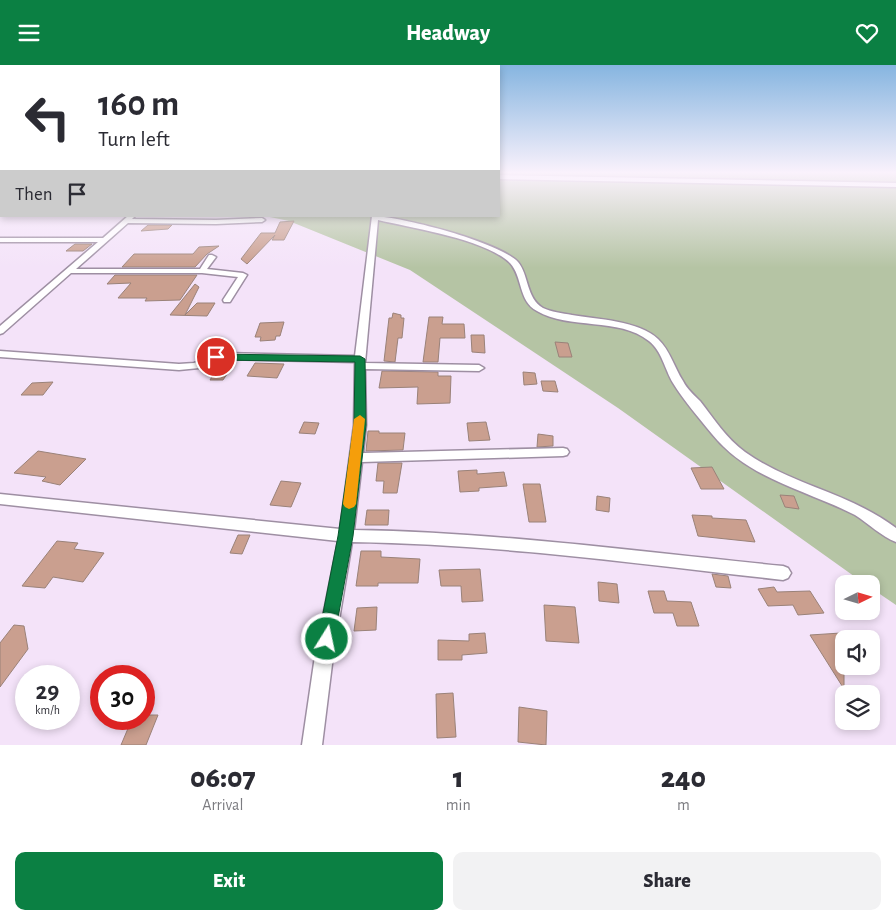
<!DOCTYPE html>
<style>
:root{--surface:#fff;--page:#f2f2f3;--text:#2b2b33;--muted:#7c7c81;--accent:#0b8043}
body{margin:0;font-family:"Alegreya Sans",sans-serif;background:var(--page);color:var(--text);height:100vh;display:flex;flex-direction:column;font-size:19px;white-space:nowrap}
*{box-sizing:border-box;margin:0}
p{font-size:16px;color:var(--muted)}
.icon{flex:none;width:28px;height:28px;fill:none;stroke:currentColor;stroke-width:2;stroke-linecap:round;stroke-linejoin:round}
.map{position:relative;height:680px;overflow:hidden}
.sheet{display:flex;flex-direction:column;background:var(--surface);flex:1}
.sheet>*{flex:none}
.banner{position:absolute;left:0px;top:0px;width:500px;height:152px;box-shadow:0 2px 8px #0003;background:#fff;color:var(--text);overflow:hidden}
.needle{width:32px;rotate:85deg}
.controls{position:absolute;left:835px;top:510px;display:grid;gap:10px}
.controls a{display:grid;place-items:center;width:45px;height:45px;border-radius:10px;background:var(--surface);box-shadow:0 2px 8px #0003;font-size:25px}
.speed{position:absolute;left:15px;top:600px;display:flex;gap:10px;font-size:25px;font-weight:700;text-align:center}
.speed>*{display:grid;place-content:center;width:65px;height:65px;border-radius:50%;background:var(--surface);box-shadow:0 2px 8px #0003;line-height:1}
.speed small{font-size:12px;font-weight:400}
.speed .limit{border:8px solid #d22;background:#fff;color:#111}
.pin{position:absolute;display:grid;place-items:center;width:42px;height:42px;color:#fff;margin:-21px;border:2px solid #fff;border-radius:50%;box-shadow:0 1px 5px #0007}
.me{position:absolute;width:55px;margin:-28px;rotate:10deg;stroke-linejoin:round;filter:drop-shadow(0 0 4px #0008)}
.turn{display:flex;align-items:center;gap:18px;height:105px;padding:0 15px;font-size:22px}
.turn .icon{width:65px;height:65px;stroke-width:2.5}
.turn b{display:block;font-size:35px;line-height:42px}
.then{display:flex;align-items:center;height:48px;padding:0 15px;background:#0003;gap:10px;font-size:19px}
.eta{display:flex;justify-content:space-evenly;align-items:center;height:85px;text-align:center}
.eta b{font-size:30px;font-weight:800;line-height:35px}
.action{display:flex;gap:10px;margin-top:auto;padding:10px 15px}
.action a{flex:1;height:58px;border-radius:10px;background:var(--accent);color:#fff;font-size:20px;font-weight:800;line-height:58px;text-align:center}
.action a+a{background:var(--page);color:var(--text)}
header{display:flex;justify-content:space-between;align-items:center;height:65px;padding:0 15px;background:var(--accent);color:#fff;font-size:22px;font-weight:800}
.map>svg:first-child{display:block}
.green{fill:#b5c4a4}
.building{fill:#ca9f8f;stroke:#9a8279}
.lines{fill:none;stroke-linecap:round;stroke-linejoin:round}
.minor-casing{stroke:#9e8fa3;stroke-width:3}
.tertiary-casing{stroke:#9e8fa3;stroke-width:3}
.minor{fill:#fff;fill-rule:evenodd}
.tertiary{fill:#fff;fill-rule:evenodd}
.route{fill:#0b8043;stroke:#07532c}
.slow{fill:#f59e0b}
</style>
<header><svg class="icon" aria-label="menu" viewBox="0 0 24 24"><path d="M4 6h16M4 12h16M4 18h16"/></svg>Headway<svg class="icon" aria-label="heart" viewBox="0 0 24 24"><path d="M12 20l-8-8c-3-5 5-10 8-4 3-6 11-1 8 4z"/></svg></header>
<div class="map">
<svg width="896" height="680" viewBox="0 0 896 680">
<rect width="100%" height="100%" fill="#f4e3f9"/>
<path class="green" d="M 499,108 L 896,108 L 896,540 L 871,523 L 871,519 L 865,519 L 618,343 L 410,205 L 289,156 L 265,151 L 499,151 Z"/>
<path class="building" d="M 294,156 L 284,175 L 272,175 L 275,170 L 247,199 L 241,194 L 261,168 L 275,168 L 280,157 Z
M 148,160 L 172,160 L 168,164 L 141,166 Z
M 75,179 L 92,179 L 83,186 L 66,186 Z
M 219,181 L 207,189 L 195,202 L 122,202 L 134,189 L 193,189 L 199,182 Z
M 115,210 L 197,210 L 180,235 L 145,236 L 147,233 L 118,233 L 131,218 L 107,219 Z
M 195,219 L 199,222 L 185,250 L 197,238 L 215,238 L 207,251 L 170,250 Z
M 393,248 L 401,250 L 401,253 L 404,253 L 402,273 L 398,273 L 395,297 L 384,296 L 389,253 L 392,253 Z
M 429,252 L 443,252 L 442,259 L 464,259 L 465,273 L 440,273 L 438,297 L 423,297 Z
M 284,257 L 280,271 L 276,271 L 275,275 L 260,276 L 261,272 L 255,272 L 260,258 Z
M 471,270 L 484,270 L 485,288 L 472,287 Z
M 555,277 L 568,278 L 572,292 L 559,292 Z
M 255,298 L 284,299 L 277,313 L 247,311 Z
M 218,302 L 231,303 L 223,315 L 210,315 Z
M 382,306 L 438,307 L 438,311 L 451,311 L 450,338 L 417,339 L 418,322 L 379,323 Z
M 523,307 L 535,308 L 537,319 L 524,320 Z
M 541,316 L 555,316 L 558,327 L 543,326 Z
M 53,317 L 43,330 L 21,330 L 32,318 Z
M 304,357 L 319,358 L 315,369 L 299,368 Z
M 486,357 L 490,375 L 469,376 L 467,358 Z
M 368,366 L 379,366 L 379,368 L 405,368 L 403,385 L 366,386 Z
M 538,369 L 553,371 L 553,381 L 537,382 Z
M 38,386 L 86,394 L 60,420 L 42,416 L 46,412 L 14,408 Z
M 378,398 L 402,398 L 397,428 L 383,428 L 384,416 L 376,416 Z
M 712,402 L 724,424 L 701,424 L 691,403 Z
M 477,405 L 477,409 L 504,407 L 507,421 L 479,423 L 479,426 L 460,427 L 458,406 Z
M 281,416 L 301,418 L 291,442 L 270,440 Z
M 523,419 L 540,419 L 546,457 L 529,457 Z
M 780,430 L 794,431 L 799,444 L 785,442 Z
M 597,431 L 610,433 L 609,447 L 596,445 Z
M 367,445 L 389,445 L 388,460 L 365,460 Z
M 692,450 L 712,451 L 712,453 L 746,455 L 755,477 L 698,471 Z
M 238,470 L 250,470 L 242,489 L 230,488 Z
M 57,476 L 78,478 L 74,484 L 104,488 L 83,517 L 53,512 L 45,523 L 22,521 Z
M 361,486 L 381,486 L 381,492 L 420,494 L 418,518 L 378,518 L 378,521 L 356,521 Z
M 480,504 L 483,536 L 462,537 L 461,521 L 441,521 L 439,505 Z
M 712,509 L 728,511 L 731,523 L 716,522 Z
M 598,517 L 617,519 L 619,538 L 599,536 Z
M 774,522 L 777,527 L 810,526 L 824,548 L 798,550 L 793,540 L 768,541 L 758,524 Z
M 648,526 L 664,526 L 667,536 L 691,537 L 699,561 L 677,561 L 673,548 L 654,548 Z
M 544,540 L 575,542 L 579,578 L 546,576 Z
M 377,542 L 376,565 L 354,566 L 357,543 Z
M 14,560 L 24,561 L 28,584 L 0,622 L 0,578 Z
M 485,568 L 487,588 L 462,590 L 462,595 L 438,595 L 438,575 L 469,576 L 469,569 Z
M 841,568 L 844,572 L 844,624 L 810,570 Z
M 453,628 L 456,672 L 437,673 L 436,629 Z
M 519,642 L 547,646 L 546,680 L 518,677 Z
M 144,650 L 158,650 L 146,680 L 121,680 L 132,654 L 144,654 Z"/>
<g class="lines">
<g class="minor-casing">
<path id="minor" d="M 0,142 L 1,142 L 1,146 L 0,146 Z
M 128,151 L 135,151 L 132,154 L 216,155 L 262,153 L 265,155 L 262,157 L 216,159 L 128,158 L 76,204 L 200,204 L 209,190 L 212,190 L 216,192 L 207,204 L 243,208 L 247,210 L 230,237 L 224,237 L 223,235 L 238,212 L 202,208 L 71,208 L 3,268 L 0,269 L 0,261 L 98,177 L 0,177 L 0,173 L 103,173 Z
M 372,151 C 400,151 499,177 518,197 C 529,210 526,233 543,243 C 551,247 562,248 572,250 C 596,254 640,256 658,274 C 670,285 674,302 683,316 C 687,324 694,330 700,336 C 714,354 726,373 745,387 C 791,420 850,428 896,463 L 896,477 C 882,472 868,458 855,450 C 806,425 748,414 712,369 C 699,353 684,336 673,318 C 665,305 662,286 649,276 C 619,252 569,265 537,246 C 518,236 523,212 510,198 C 485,174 412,163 378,155 L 365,298 L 479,300 L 484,303 L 479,306 L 365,304 L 366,360 L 363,388 L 563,383 L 567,384 L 569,387 L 567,390 L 563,391 L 362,397 L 354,465 C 497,467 640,487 783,501 L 788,503 L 791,508 L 788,513 L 783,515 C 640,499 496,479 352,477 L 333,591 L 322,680 L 302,680 L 315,591 L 338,476 L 0,439 L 0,429 L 340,464 L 354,360 L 355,297 L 223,294 L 199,303 L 179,305 L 0,292 L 0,286 L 179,299 L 194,298 L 222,288 L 355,291 Z"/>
</g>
<g class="tertiary-casing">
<path id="tertiary" d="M 499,110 L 896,118 L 896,122 L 499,114 Z"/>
</g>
<use href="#minor" class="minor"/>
<use href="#tertiary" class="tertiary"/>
</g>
<linearGradient id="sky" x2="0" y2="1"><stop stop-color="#86b5e0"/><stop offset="0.53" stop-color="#faf2fc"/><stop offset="1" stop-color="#faf2fc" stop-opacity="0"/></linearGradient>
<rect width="896" height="203" fill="url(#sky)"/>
<path class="route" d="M 212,289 L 360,291 L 365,294 L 366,360 L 353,471 L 333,580 L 327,582 L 321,580 L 318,574 L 338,471 L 354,360 L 355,297 L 216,295 L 211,292 Z"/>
<path class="slow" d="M 360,350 L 365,354 L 356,439 L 354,442 L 349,444 L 345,442 L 343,439 L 354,354 Z"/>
</svg>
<div class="controls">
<a><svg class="needle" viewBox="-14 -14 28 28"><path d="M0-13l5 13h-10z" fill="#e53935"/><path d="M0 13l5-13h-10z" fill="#7c7c81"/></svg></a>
<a><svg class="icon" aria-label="sound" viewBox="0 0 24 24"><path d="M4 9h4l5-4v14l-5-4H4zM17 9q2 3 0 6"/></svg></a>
<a><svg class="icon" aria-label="layers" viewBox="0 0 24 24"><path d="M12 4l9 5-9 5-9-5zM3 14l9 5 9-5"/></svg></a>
</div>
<div class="speed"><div>29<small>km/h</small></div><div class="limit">30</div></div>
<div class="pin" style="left:216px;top:292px;background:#d93025"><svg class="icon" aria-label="arrive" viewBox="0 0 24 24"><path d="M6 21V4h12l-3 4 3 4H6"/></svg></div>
<svg class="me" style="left:327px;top:574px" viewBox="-20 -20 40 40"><circle r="17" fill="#0b8043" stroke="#fff" stroke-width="3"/><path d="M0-11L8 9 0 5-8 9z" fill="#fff"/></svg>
<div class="banner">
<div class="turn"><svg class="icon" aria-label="left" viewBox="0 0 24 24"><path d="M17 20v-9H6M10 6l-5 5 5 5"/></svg><div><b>160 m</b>Turn left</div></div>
<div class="then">Then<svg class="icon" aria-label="arrive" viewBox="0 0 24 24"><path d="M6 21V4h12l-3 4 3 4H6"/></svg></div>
</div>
</div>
<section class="sheet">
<div class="eta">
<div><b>06:07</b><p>Arrival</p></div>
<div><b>1</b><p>min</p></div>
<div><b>240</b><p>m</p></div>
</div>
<div class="action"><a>Exit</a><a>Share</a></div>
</section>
